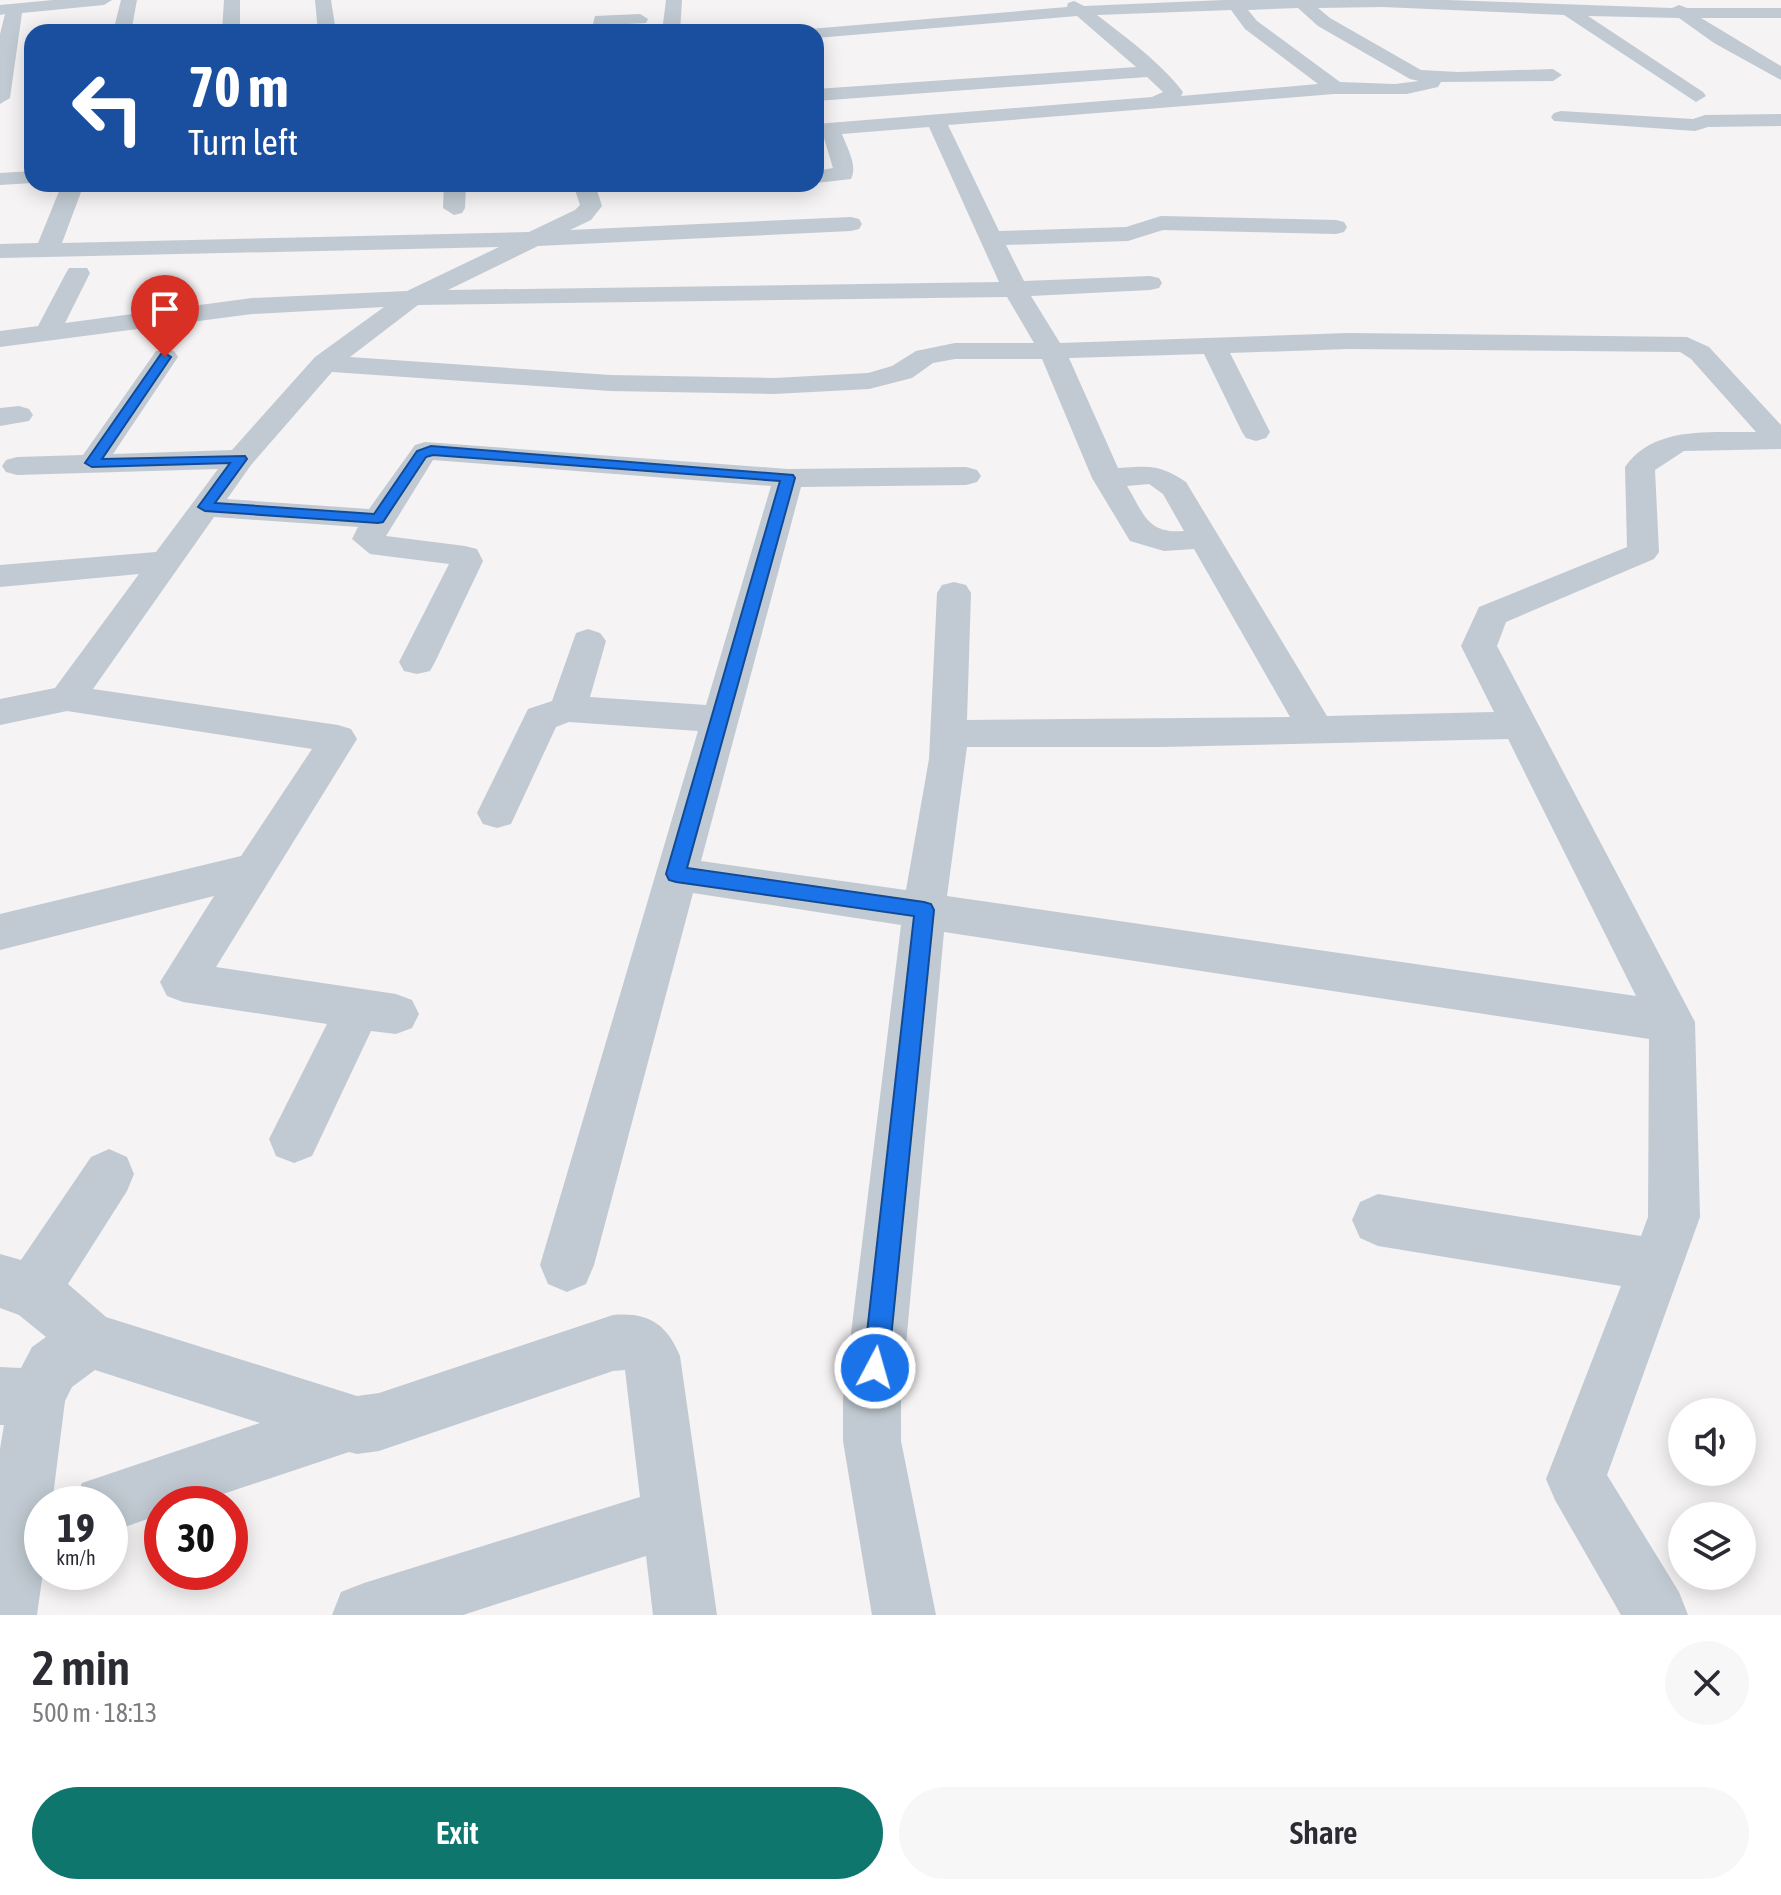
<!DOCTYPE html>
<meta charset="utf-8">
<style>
:root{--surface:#fff;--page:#f7f7f7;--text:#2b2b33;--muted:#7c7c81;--accent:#0f766e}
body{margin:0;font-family:"Asap Condensed",sans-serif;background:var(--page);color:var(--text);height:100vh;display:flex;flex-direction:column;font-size:30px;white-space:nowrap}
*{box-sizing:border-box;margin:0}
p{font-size:26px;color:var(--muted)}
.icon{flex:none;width:44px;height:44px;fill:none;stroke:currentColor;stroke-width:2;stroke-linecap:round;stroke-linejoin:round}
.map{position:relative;height:1615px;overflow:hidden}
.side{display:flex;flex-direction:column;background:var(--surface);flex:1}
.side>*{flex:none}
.guide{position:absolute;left:24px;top:24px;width:800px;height:168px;border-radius:24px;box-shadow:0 4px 20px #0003;background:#1a4fa0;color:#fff;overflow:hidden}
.tools{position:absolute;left:1668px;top:1398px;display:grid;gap:16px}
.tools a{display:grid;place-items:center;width:88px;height:88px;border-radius:50%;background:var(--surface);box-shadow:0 4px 20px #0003;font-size:40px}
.speed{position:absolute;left:24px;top:1486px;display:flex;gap:16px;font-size:40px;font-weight:700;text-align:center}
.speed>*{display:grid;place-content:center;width:104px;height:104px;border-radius:50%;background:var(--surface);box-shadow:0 4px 20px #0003;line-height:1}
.speed small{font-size:20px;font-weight:400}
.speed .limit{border:12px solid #d22;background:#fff;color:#111}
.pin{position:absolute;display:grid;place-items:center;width:68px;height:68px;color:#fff;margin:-82px -34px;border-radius:50% 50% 50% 0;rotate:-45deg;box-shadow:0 0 8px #0007}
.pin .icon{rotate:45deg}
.me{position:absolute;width:88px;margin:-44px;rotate:6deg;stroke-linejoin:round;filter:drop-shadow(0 0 6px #0008)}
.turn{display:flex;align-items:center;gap:28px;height:168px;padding:0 32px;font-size:36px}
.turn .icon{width:104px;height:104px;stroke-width:2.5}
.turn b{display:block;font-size:56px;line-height:68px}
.round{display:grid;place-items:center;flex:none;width:84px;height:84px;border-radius:42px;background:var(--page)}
.head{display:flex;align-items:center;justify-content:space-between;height:136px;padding:0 32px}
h1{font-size:48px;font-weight:600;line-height:60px}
.action{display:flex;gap:16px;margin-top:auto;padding:16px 32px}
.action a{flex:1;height:92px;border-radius:48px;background:var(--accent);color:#fff;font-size:32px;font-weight:600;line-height:92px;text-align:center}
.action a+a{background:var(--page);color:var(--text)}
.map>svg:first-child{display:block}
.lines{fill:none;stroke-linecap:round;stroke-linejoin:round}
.minor{fill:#c1cad2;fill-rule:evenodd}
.route{fill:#1a73e8;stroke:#114b97;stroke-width:2}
</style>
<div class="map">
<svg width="1781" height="1615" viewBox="0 0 1781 1615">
<rect width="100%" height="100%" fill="#f5f3f3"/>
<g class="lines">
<path class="minor" d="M 53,0 L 112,0 L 104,5 L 22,13 L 10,98 L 0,104 L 0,34 L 5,14 L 0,15 L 0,5 Z
M 121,0 L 137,0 L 131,32 L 113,32 Z
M 224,0 L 240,0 L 240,32 L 222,32 Z
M 315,0 L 331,0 L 336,32 L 318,32 Z
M 666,0 L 682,0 L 680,32 L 662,32 Z
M 1224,0 L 1447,0 L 1672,8 L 1679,5 L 1687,8 L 1781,8 L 1781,18 L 1701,18 L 1781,66 L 1781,80 L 1714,43 L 1679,18 L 1588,16 L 1703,92 L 1706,96 L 1696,102 L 1564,15 L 1383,7 L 1318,8 L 1330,18 L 1421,70 L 1458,72 L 1553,69 L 1562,75 L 1553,81 L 1441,82 L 1438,87 L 1407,94 L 1334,94 L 948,125 L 999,231 L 1126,227 L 1161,216 L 1336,220 L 1344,222 L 1347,227 L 1344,232 L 1336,234 L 1163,230 L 1128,241 L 1006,245 L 1024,281 L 1150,276 L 1159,278 L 1162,283 L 1159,288 L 1150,290 L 1031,296 L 1060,343 L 1348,333 L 1687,337 L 1709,347 L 1781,425 L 1781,449 L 1684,451 L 1655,470 L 1659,552 L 1654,559 L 1506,622 L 1497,646 L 1695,1022 L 1700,1217 L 1607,1475 L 1679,1592 L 1688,1615 L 1621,1615 L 1555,1500 L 1546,1479 L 1621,1286 L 1378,1246 L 1360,1238 L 1352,1220 L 1360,1202 L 1378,1194 L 1641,1236 L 1648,1217 L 1649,1039 L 944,932 L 901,1399 L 901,1441 L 936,1615 L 872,1615 L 843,1441 L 843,1399 L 901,925 L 693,893 L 594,1265 L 586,1284 L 567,1292 L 548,1284 L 540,1265 L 698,731 L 569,722 L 556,727 L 511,824 L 497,828 L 483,824 L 477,813 L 528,709 L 552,701 L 576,633 L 588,629 L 600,633 L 606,641 L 590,697 L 706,705 L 771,486 L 433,460 L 386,536 L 465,546 L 477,549 L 483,561 L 435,662 L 430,671 L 417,674 L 404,671 L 399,662 L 449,564 L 370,554 L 352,539 L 358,527 L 214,517 L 93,689 L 338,725 L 351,729 L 357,739 L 216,967 L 396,994 L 412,1000 L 419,1014 L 412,1028 L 396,1034 L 371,1031 L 312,1156 L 294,1163 L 276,1156 L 269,1139 L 327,1024 L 183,1002 L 167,996 L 160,982 L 214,896 L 0,950 L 0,914 L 241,856 L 312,749 L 67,711 L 0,725 L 0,699 L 55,688 L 139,574 L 0,587 L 0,565 L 156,552 L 218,469 L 17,475 L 6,472 L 2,466 L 6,460 L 17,457 L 83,455 L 156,351 L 174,351 L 178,357 L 113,454 L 232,450 L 315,357 L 384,307 L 252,314 L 0,347 L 0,331 L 38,326 L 66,273 L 69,268 L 87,268 L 90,273 L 65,323 L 252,298 L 407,291 L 499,247 L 0,258 L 0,244 L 38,243 L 62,184 L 84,184 L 62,243 L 529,232 L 575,210 L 580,205 L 573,184 L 595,184 L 602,206 L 591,220 L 570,230 L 851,217 L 859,219 L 862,224 L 859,229 L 851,231 L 538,246 L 448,290 L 999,282 L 929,127 L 842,134 C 847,148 858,165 851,179 L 816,183 L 816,171 L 833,168 L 823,135 L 816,136 L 816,124 L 1152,97 L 1163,92 L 1147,77 L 816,101 L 816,89 L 1136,67 L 1077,16 L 816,38 L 816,32 L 808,32 L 810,29 L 1067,7 L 1068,3 L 1074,1 L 1084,6 ZM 1298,8 L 1318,26 L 1410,79 L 1419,81 L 1395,84 L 1340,82 L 1257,21 L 1248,10 ZM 1231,10 L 1245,29 L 1318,84 L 1181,96 L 1183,92 C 1161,63 1127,38 1097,15 ZM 1007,297 L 1034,343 L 955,343 L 916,351 L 892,366 L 868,373 L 774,378 L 610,375 L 350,357 L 418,305 ZM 1348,349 L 1680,352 L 1691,359 L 1756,432 C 1711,433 1654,425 1625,467 L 1627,547 L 1479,607 L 1461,646 L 1494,712 L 1327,716 L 1186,482 C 1159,464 1149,466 1118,468 L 1069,358 L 1204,354 L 1242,432 L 1246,438 L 1256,441 L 1266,438 L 1270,432 L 1230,353 ZM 955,359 L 1042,359 L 1092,478 L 1130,541 L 1164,551 L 1194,549 L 1290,717 L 967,720 L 971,593 L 966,585 L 954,582 L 942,585 L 937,593 L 929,759 L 906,890 L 701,861 L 801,487 L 966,485 L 977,482 L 981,476 L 977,470 L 966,467 L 788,469 L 425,442 L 415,445 L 369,509 L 227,499 L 251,465 L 332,372 L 610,391 L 774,394 L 869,389 L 912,378 L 933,363 ZM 1149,484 L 1163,494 L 1184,531 C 1147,534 1144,514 1127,486 ZM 1508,739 L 1636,996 L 947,896 L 967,747 L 1163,747 Z
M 640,14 L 648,19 L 646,23 L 609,25 L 609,32 L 591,32 L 595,16 Z
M 1561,111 L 1693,119 L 1705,115 L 1781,114 L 1781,126 L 1708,127 L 1695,131 L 1554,121 L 1551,117 L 1554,113 Z
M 32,171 L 32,183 L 0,185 L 0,173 Z
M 444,184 L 466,184 L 465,208 L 462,213 L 454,215 L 443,208 Z
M 19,406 L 29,409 L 33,415 L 29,421 L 0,426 L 0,408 Z
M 109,1149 L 127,1157 L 134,1174 L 127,1191 L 68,1284 L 106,1317 L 357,1396 L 379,1393 L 613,1315 C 648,1312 667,1324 680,1356 L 717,1615 L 653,1615 L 646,1556 L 463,1615 L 332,1615 L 341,1592 L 364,1583 L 640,1497 L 625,1370 L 613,1371 L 379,1451 L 357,1454 L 349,1452 L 193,1504 L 162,1504 L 162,1514 L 110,1532 L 110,1504 L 73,1504 L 82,1483 L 260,1423 L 95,1370 L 72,1387 L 65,1401 L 52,1504 L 42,1504 L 43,1572 L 37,1615 L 0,1615 L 0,1449 L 4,1425 L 0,1425 L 0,1367 L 21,1368 L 32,1347 L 46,1337 L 19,1315 L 0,1308 L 0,1254 L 21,1260 L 91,1157 Z"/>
</g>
<path class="route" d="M 165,353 L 171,357 L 102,459 L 245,456 L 247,459 L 215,503 L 374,514 L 417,451 L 431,446 L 793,475 L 795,478 L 687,868 L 924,902 L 931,904 L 934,910 L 888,1368 L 884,1377 L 875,1381 L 866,1377 L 863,1368 L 914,916 L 676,882 L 669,880 L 666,874 L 780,481 L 433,455 L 426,457 L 383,522 L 378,523 L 205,511 L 198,507 L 230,463 L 92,467 L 85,463 L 161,354 Z"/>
</svg>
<div class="tools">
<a><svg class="icon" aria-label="sound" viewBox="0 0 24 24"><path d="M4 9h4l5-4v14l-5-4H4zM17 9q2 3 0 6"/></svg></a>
<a><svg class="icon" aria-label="layers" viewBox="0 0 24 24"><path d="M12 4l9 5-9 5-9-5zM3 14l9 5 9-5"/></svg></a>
</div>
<div class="speed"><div>19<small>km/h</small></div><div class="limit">30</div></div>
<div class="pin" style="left:165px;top:357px;background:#d93025"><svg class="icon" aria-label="arrive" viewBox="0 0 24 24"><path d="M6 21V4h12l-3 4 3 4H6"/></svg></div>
<svg class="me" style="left:875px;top:1368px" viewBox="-20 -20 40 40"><circle r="17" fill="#1a73e8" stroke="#fff" stroke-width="3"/><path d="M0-11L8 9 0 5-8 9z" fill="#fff"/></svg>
<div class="guide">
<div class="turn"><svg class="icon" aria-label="left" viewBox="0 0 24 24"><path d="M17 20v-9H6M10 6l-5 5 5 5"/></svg><div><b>70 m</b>Turn left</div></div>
</div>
</div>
<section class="side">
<div class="head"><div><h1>2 min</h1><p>500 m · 18:13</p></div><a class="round"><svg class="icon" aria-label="close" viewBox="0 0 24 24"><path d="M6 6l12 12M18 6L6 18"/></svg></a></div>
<div class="action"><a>Exit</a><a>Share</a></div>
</section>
